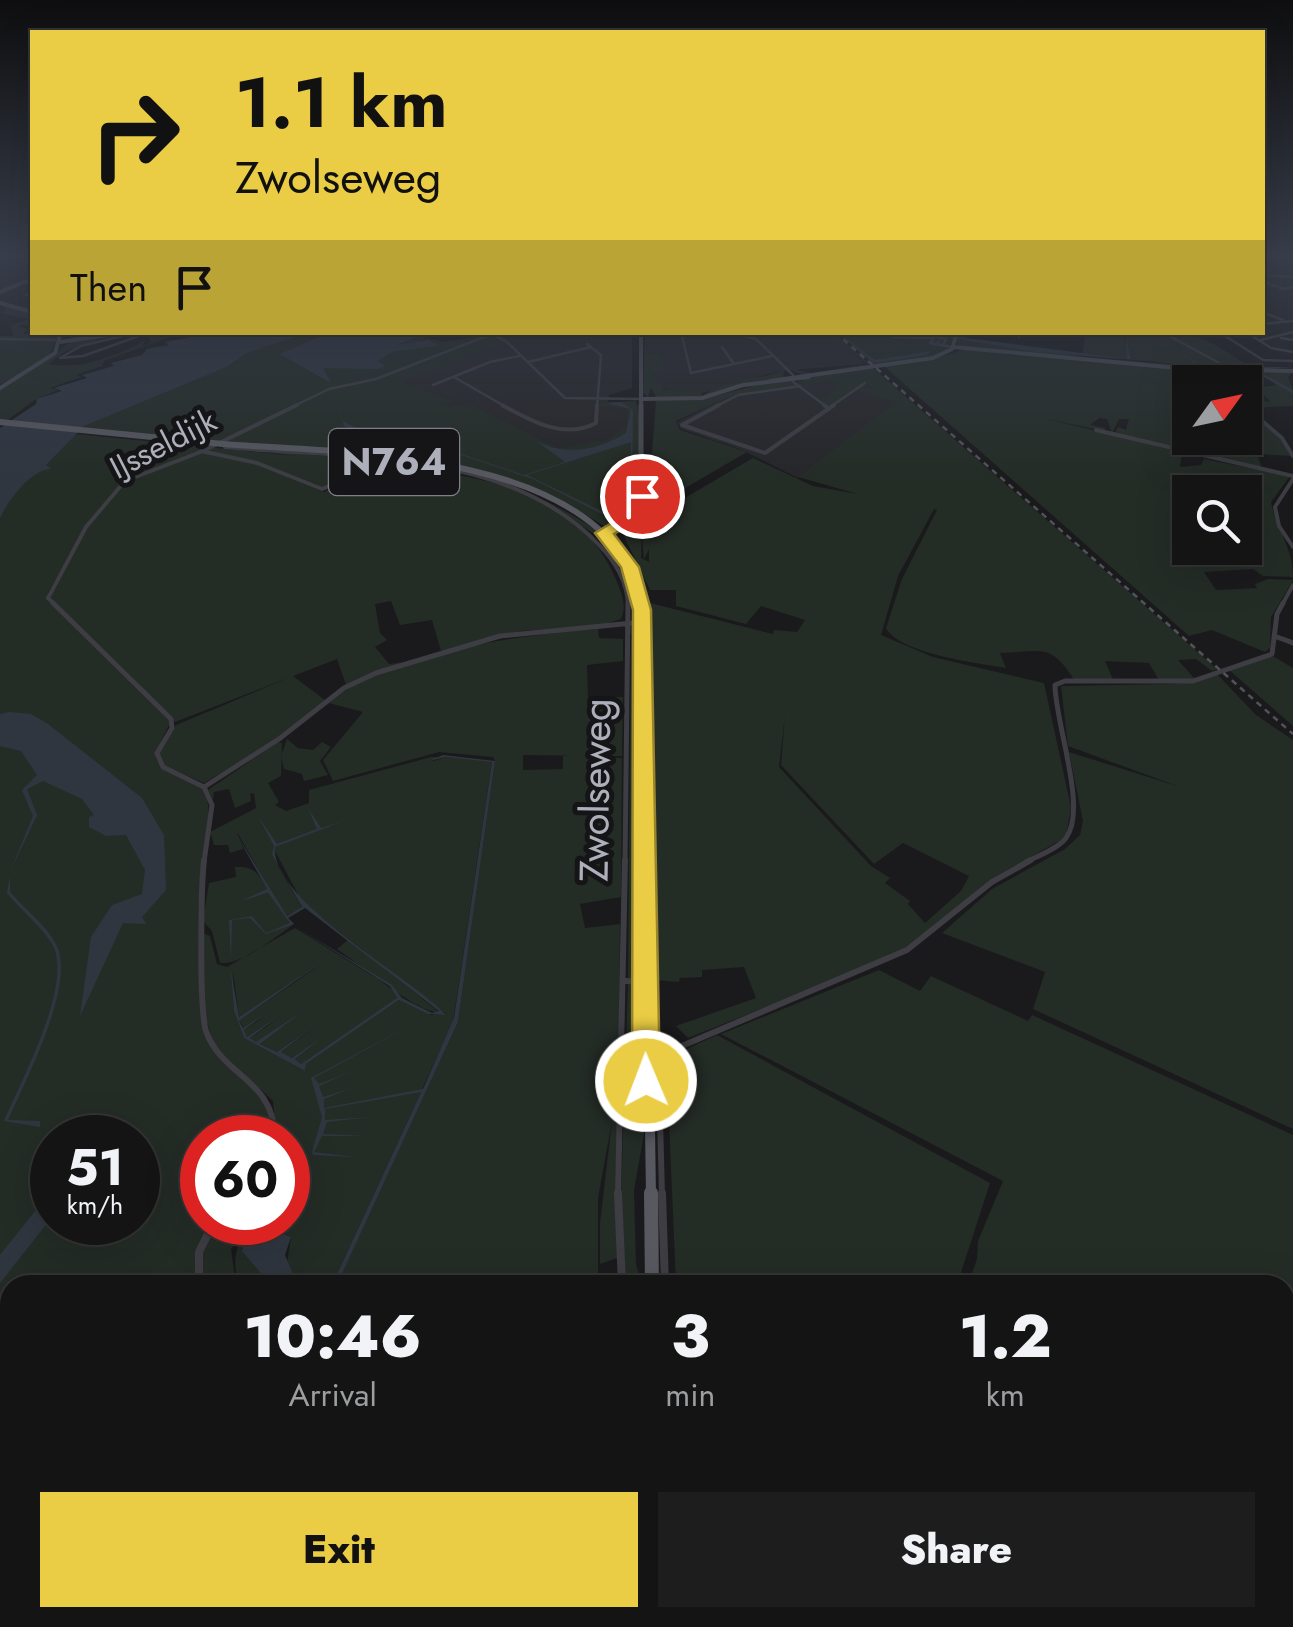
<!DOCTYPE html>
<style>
:root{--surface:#141415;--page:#1d1d1e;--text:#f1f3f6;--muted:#9d9ea0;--line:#333334;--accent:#eacd44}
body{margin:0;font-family:Jost,sans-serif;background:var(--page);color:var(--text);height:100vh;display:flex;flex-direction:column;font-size:38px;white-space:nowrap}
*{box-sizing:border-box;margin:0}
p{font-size:32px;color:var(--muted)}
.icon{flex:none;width:55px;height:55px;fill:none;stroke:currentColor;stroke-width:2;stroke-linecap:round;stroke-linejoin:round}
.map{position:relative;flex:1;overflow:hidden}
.sheet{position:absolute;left:0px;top:1275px;width:1295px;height:352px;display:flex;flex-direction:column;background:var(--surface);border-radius:30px 30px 0 0;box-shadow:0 10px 40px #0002,0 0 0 2px var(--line)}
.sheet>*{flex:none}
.banner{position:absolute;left:30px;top:30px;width:1235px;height:305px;border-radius:0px;box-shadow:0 10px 40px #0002,0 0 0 2px var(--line);background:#eacd44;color:#111;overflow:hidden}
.needle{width:65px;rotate:57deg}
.fabs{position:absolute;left:1172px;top:365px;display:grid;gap:20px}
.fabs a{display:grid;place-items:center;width:90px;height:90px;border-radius:0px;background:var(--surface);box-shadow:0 10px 40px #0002,0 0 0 2px var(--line);font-size:50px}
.speed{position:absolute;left:30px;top:1115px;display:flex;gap:20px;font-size:50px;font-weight:700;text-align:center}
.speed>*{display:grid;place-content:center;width:130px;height:130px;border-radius:50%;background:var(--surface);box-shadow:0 10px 40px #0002,0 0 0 2px var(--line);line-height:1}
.speed small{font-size:25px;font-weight:400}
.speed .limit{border:15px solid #d22;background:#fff;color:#111}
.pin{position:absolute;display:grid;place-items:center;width:85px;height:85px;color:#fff;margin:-42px;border:5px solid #fff;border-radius:50%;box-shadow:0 2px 10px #0007}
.me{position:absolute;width:110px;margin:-55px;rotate:359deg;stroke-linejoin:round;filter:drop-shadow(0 0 8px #0008)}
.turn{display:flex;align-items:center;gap:35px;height:210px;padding:0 40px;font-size:45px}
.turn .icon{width:130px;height:130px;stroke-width:2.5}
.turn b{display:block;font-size:70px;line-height:85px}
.then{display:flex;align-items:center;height:95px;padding:0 40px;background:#0003;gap:20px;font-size:38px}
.eta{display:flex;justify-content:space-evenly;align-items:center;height:170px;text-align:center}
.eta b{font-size:60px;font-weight:800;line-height:70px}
.button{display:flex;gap:20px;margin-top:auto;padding:20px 40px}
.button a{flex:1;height:115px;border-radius:0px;background:var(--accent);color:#111;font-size:40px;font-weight:800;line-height:115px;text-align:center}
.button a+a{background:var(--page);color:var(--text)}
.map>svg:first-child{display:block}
.built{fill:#262629}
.green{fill:#242c26;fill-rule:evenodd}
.water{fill:#303640;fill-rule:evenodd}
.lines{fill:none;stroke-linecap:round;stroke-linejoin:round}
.street-far4{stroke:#3d3d43;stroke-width:2.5}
.street-far3{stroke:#3d3d43;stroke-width:4}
.street-far2{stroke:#3d3d43;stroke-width:5}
.street-far1{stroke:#3d3d43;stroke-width:6}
.street{stroke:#3d3d43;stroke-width:8}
.secondary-far1{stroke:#494a51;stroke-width:4}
.secondary{stroke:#494a51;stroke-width:5}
.primary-far3{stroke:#575860;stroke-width:6}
.primary-far2{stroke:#575860;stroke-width:8}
.primary-far1{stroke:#575860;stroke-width:10}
.primary{stroke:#575860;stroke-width:14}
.rail{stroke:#52535a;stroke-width:2.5;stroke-dasharray:6 5;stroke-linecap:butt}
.primary-bridge{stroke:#575860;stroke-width:6}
.route{fill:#eacd44;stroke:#98852c;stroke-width:2.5}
.labels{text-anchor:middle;stroke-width:10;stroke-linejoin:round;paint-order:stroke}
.far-street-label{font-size:32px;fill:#adafbb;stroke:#151517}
.shield{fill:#151517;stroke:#7f818a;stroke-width:2.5}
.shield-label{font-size:38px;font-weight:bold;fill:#adafbb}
.street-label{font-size:40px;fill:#adafbb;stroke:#151517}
</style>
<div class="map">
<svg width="1293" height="1627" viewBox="0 0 1293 1627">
<rect width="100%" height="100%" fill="#1a1a1c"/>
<path class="built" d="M 500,333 L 632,333 L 632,388 L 609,395 L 608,403 L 632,409 L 630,440 L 567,459 L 398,385 L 397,378 Z
M 645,333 L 830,333 L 865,364 L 780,371 L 699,394 L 676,394 L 650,383 Z
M 871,369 L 905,398 L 798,478 L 742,450 L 681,429 L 677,422 L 738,392 Z"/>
<path class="green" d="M 0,304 L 32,314 L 32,324 L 17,326 L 27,329 L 23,334 L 60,333 L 49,356 L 0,385 L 0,336 L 13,336 L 11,325 L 29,319 L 0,313 L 7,310 Z
M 400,332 L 445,342 L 486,335 L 506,343 L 405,379 L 404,384 L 455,402 L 440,403 L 449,407 L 470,404 L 557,448 L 607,440 L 626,426 L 627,409 L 600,406 L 600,403 L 636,401 C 642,418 644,487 637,505 C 632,518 620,525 606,527 L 556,497 L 515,482 L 414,463 L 80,428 L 288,333 Z
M 63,333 L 99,333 L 96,341 L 66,351 L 48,364 C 75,371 122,355 145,340 L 142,346 L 151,343 L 148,334 L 181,333 L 104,361 L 102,366 L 76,375 L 82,377 L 50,388 L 58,390 L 33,401 L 0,426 L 0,389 L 75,339 Z
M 645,333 L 647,354 L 661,354 L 664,371 L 652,374 L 664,390 L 700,391 L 703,396 C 724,379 757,381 784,370 L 783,379 L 794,384 L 731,396 L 676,421 L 680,430 L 747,452 L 656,505 L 652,453 L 656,400 L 704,399 L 773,381 L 742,385 L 699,397 L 656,397 L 651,388 L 648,397 L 643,393 Z
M 828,333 L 834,333 L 870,364 L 815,374 L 873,368 L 1217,669 L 1212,671 L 1196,659 L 1178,660 L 1195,679 L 1160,682 L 1149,663 L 1105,661 L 1114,682 L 1074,680 C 1051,642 1040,652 1000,653 L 1006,668 C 978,663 900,654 886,628 L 902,579 L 937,510 L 934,509 L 898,576 L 881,635 L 933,657 L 1044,683 L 1071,807 L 1066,837 L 995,877 L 922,939 L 875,964 L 688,1038 L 676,1026 L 756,998 L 744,967 L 702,970 L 702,977 L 680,978 L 679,982 L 656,980 L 650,603 L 773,634 L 774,630 L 797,632 L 805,620 L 761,606 L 746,624 L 676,606 L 676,590 L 650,590 L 623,534 L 642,528 L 641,558 L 649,562 L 649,549 L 644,559 L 641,525 L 651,509 L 654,514 L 649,519 L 753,458 L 813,486 L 858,494 L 798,477 L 896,402 L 860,391 L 854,394 L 863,388 L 879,390 L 864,382 L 831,406 L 817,402 L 840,386 L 832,381 L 807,384 L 806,390 L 801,374 L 786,368 L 811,373 L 867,364 ZM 785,715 L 781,765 L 874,864 L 903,843 L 969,876 L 961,891 L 925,923 L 908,904 L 910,901 L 885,883 L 890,878 L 871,866 L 779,767 Z
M 837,333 L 919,333 L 954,338 L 946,352 L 923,361 L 964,350 L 957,345 L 957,339 L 1079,356 L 989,353 L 1204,371 L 1213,381 L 1224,378 L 1216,371 L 1230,374 L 1233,382 L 1190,382 L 1190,438 L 1245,438 L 1245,399 L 1271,402 L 1257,388 L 1277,385 L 1255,372 L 1293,372 L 1288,377 L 1293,390 L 1267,378 L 1293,394 L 1293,406 L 1247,408 L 1282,439 L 1292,456 L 1257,454 L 1262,468 L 1115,433 L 1118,427 L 1126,430 L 1129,419 L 1119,419 L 1112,433 L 1107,419 L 1099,418 L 1090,425 L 1106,428 L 1104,431 L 1047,419 L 1182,452 L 1180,467 L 1201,465 L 1204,459 L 1290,476 L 1271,502 C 1277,530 1293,548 1293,577 L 1263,576 L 1253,569 L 1204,572 L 1216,590 L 1257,588 L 1255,584 L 1268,579 L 1293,580 L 1271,617 L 1270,648 L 1265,652 L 1212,630 L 1189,636 L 885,367 L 873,364 ZM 1190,492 L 1245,492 L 1245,548 L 1190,548 Z
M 1086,333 L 1123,333 L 1128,359 L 1082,355 Z
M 1125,333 C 1196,332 1197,331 1250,367 L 1206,369 L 1082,357 L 1204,367 L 1131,359 Z
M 75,434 L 296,456 L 273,453 L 283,452 C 401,464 500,462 600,533 L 591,532 L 542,499 L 476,476 L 372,463 L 325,489 L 261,466 L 324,492 C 339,485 355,471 371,466 C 385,461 410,468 425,470 C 507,480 587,505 617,582 C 622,594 627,607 621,619 L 602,625 L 520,631 L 441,651 L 432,620 L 400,625 L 391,601 L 375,604 L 380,633 L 387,640 L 375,647 L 389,664 L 407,662 L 346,685 L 337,659 L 175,722 L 49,597 L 76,543 L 48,593 L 48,601 L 171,721 L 156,751 L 161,768 L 205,790 C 215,819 201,851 200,881 C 197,930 198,987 208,1034 C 219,1088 275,1065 272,1137 L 202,1138 L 202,1222 L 211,1223 L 197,1255 L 196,1285 L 10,1285 L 10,1618 L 267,1618 L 268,1627 L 0,1627 L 0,504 ZM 52,1138 L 138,1138 L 138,1222 L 52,1222 Z
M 638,623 L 639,626 L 641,978 L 628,978 L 631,635 L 626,625 Z
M 598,629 L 599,638 L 623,639 L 623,661 L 587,665 L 588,698 L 623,697 L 622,756 L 523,755 L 523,770 L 563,769 L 563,755 L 622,758 L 621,897 L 580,904 L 585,928 L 620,924 L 617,1258 L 600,1264 L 600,1223 L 612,1121 L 598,1198 L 598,1285 L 337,1285 L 458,1022 L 495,761 L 493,757 L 439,752 L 333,781 L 323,760 L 363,712 L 329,703 C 384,653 526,634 598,629 Z
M 1273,656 L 1293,668 L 1293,726 L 1228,669 Z
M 1217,674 L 1256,715 L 1293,740 L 1293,1129 L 1033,1009 L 1045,972 L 942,933 L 992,889 L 1065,849 L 1080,835 L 1083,821 L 1069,752 L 1180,787 L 1068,746 L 1061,686 L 1174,684 Z
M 293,676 L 325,700 L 263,749 L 204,783 L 163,765 L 159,751 L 176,725 Z
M 287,739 L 298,748 L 313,750 L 322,742 L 331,747 L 320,761 L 328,775 L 304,781 L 302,774 L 284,769 L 281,756 Z
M 278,742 L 282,743 L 281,776 L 268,783 L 279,802 L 275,805 L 286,811 L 309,803 L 309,790 L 431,757 L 439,757 L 431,762 L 445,757 L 492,761 L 453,1022 L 332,1285 L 239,1285 C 231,1255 235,1245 257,1223 L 288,1222 L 288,1192 L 305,1174 L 301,1171 L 288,1188 L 288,1138 L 276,1137 L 273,1101 L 214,1046 L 205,1015 L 203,933 L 210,936 L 217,964 L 227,967 L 295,928 L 391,987 L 397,999 L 301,1064 L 295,1059 L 328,1033 L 292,1058 L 281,1052 L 312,1029 L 277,1052 L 260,1044 L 306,1009 L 256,1043 L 250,1038 L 277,1019 L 247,1037 L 244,1030 L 264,1017 L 244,1028 L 239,1021 L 321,964 L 239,1017 L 233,971 L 234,1011 L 244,1038 L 305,1071 L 306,1064 L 399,1000 L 431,1015 L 446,1014 L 303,904 L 274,849 L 272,855 L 302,908 L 286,916 L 294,924 C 275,937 243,965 220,963 L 212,931 L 203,921 L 209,883 L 236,877 L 235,867 C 255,866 258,873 267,889 L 255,897 L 268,893 L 283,913 L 237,832 L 243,849 L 230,853 L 228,845 L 214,845 L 210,832 L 256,808 L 254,793 L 250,794 L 251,801 L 235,808 L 229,789 L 214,792 L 213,800 L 208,790 ZM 270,1229 L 291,1237 L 284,1283 L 270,1281 L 247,1237 Z
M 348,940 L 439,1012 C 419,1014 358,963 337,949 Z
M 879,970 L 920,991 L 931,976 L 1028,1021 L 1032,1015 L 1293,1135 L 1293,1627 L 800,1627 L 801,1618 L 1285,1618 L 1285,1285 L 968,1285 L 977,1259 L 978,1241 L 1003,1181 L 721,1034 Z
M 628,984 L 641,984 L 644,1134 L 634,1190 L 636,1264 L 642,1285 L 624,1285 L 620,1227 Z
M 717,1035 L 990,1183 L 957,1285 L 676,1285 L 667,1074 L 680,1052 Z
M 215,1223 L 253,1223 L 231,1249 L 236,1285 L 201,1285 L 201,1251 Z
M 324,1618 L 614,1618 L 613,1627 L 326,1627 Z"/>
<path class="water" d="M 330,332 L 424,333 L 397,345 L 429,340 L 438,346 L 394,351 L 377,361 L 385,366 L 378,369 L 323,368 L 331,383 L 280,354 Z
M 919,332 L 964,337 L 962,333 L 967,338 L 1127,359 L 1125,333 L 1131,359 L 1199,366 L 1184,355 L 1204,367 L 1293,367 L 1256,370 L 1293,390 L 1293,394 L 1251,369 L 1036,352 L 944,337 L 927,355 L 874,363 L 839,333 L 875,360 L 931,351 L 939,338 Z
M 194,333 L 309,333 L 248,352 L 226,367 L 84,426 L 46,465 L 51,469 C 30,470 8,501 0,518 L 0,428 L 36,404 L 37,399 L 62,391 L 54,388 L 87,378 L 82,375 L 114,366 L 111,363 L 142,355 L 147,349 L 169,345 L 165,342 L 196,336 Z
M 335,393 L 343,421 L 377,439 L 431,444 L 524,475 L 565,462 L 538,442 C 566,456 599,450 626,433 L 631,409 L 606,403 L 621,402 L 633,410 L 632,498 L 602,514 L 533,479 L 431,445 L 382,442 L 344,426 ZM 631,442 L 631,497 L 603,512 L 527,475 Z
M 9,712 L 31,714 L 48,724 L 142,798 L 164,835 L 166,890 L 142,917 L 146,924 L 123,923 L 80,1016 L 91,937 L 112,905 L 142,894 L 145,870 L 126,835 L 106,836 L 89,827 L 89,817 L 94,815 L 82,799 L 43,781 L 27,789 L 37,815 L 10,872 L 33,816 L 22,790 L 37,775 L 21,751 L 0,746 L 0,714 Z
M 443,755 L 495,761 L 458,1022 L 337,1285 L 332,1285 L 421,1092 L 325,1109 L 325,1120 L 371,1117 L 327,1122 L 323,1134 L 367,1136 L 322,1136 L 314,1152 L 356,1157 L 313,1155 L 312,1152 L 322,1117 L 311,1078 L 422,1019 L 314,1078 L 319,1084 L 352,1071 L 319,1086 L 323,1097 L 352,1088 L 324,1099 L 324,1108 L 423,1089 L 454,1018 L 492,762 L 445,757 L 429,761 Z
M 308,808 L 321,828 L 344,821 L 275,847 C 270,901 410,976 446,1015 L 428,1014 L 399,1000 L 306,1064 L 305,1071 L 244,1038 L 234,1011 L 231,970 L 239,1017 L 322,962 L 239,1021 L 243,1028 L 264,1015 L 244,1030 L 247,1037 L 278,1017 L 250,1038 L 256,1042 L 306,1009 L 260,1044 L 277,1052 L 312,1028 L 281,1052 L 292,1058 L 328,1033 L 295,1059 L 301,1064 L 397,998 L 390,986 L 296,927 L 392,985 L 402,998 L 432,1013 L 439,1011 L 305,908 L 288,918 L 294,924 L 266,934 L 250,918 L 232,920 L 231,961 L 229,920 L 252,916 L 266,933 L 290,923 L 268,893 L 241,901 L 267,889 L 235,832 L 287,916 L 302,907 L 272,855 L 274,846 L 258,816 L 277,844 L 317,829 Z
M 10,876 L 10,892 C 24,908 46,925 56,944 C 77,984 25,1081 8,1120 L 40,1121 L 40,1127 L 4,1121 C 20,1083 73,985 53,946 C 43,927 20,910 7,893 Z
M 52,1190 L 52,1217 L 0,1283 L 0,1255 Z
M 270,1229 L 291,1237 L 285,1255 L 293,1274 L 284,1283 L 265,1278 L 242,1251 L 247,1237 Z"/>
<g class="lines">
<path class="street-far4" d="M 1272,254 L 1266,257 L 1293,260
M 1262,275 L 1293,277
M 1262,281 L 1283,289 L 1293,287
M 1262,291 L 1266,292
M 32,292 L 26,295 L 32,297
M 1262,312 L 1283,320
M 1262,324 L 1293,321
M 681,332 L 691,373 L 772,356
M 729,332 L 756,339 L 793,375
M 1018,332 L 1019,337
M 1162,332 L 1223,365 L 1235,382
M 1219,332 L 1263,360 L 1293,361
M 1246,332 L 1271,348 L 1293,352
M 126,335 L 139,336 L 83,356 L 60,358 L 81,346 Z
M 932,336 L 946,339 L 943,345
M 893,337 L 934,338 L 930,343 L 953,347
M 1281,338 L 1293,340
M 0,339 L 55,340
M 1261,340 L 1293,332
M 587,344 L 601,355 L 597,407
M 722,347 L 734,364
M 528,362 L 591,347
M 454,377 L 506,407
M 792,381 L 827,407
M 433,385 L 490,362 L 519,356
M 292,407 L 329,389 L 376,379 L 492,334 L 507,342 L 565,398 L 641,399
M 715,407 L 738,395 L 800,386
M 830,407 L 865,383"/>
<path class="street-far3" d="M 502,405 C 531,421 564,440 596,423 L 597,405
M 719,405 L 682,425 L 765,453 L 834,405
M 824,405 L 829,409
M 1245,406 L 1282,438 L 1293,456
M 1096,430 L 1293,476
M 225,447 C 347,459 508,448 599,545 C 615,561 627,582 628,605
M 201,451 L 257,463 L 322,489 L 342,481
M 1293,479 L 1275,507 L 1279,526 L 1293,547
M 55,605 L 48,598 L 86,527 L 125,481 L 203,451 L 297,405
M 1282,605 L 1293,585"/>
<path class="street-far2" d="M 53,603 L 171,719 L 172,728 L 157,753 L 163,767 L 204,787
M 1277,637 L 1293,643
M 204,787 L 279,739 L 344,688 L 376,673 L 500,636 L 643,622
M 204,862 L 212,805 L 204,787
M 625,862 L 628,603
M 1026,862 C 1038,856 1059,848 1066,838 C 1088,809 1055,723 1055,685 L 1065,681 L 1193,681 L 1272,654 L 1277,614 L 1283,603"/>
<path class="street-far1" d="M 204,860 C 201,886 199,1009 206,1031 C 222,1077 274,1078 275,1138
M 626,981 L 646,982
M 618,1195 L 625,860
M 662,1195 L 659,1079 L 670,1051 L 907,950 L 992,882 L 1031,860"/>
<path class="street" d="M 618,1193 L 622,1285
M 662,1193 L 665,1285
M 199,1285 L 199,1252 L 214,1222
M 271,1618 L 273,1627
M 683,1618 L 684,1627
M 625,1627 L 627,1618"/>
<path class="secondary-far1" d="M 0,292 L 32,279
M 0,303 L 32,312
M 641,332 L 641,407
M 60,342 L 129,332
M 953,347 L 1189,369 L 1293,371
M 770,381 L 933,358 L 952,349 L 957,332
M 0,388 L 55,353 L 61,332
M 641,399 L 702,398 L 743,385 L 809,377"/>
<path class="secondary" d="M 604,533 L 627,523 L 641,502 L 641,405"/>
<path class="primary-far3" d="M 223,444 C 339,453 556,450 626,561 C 633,573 635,592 639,605"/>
<path class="primary-far2" d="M 639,603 L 643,618 L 646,862"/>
<path class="primary-far1" d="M 646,860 L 651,1195"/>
<path class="primary" d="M 651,1193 L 652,1285
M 659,1618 L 659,1627"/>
<path class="rail" d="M 835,332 L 1293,734"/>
<path class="primary-bridge" d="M 0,422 L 223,444"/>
</g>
<linearGradient id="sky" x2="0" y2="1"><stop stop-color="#0e0e0f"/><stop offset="0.53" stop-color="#383e4b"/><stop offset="1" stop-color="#383e4b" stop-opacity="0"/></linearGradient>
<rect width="1293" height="482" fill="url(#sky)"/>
<path class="route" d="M 642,491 L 650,496 L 641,519 L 614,534 L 639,567 L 651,610 L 660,1081 L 656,1090 L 646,1094 L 636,1090 L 632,1081 L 633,610 L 621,567 L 595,533 L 628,513 L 634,496 Z"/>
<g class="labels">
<g class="far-street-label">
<text transform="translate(163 444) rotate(-27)" y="11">IJsseldijk</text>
</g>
<rect class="shield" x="329" y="429" width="130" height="66" rx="8"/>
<g class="shield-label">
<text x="394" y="475">N764</text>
</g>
<g class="street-label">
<text transform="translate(595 790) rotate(-89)" y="14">Zwolseweg</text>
</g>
</g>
</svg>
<div class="fabs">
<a><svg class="needle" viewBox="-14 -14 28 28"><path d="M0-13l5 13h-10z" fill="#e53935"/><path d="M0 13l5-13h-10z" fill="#9d9ea0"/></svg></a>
<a><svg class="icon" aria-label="search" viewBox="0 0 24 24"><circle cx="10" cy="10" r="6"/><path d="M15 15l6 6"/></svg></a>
</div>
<div class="speed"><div>51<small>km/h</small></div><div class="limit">60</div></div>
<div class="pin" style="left:642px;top:496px;background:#d93025"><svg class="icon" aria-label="arrive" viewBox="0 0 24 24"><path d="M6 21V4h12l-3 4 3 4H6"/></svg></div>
<svg class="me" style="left:646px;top:1081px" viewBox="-20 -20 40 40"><circle r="17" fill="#eacd44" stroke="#fff" stroke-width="3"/><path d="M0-11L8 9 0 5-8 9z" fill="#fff"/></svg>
<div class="banner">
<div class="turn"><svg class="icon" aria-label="right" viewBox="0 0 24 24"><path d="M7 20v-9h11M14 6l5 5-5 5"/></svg><div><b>1.1 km</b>Zwolseweg</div></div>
<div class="then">Then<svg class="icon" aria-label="arrive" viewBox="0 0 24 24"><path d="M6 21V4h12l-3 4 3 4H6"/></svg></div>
</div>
<section class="sheet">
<div class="eta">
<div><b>10:46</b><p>Arrival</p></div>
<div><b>3</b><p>min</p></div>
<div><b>1.2</b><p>km</p></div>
</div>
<div class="button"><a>Exit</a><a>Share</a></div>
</section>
</div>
